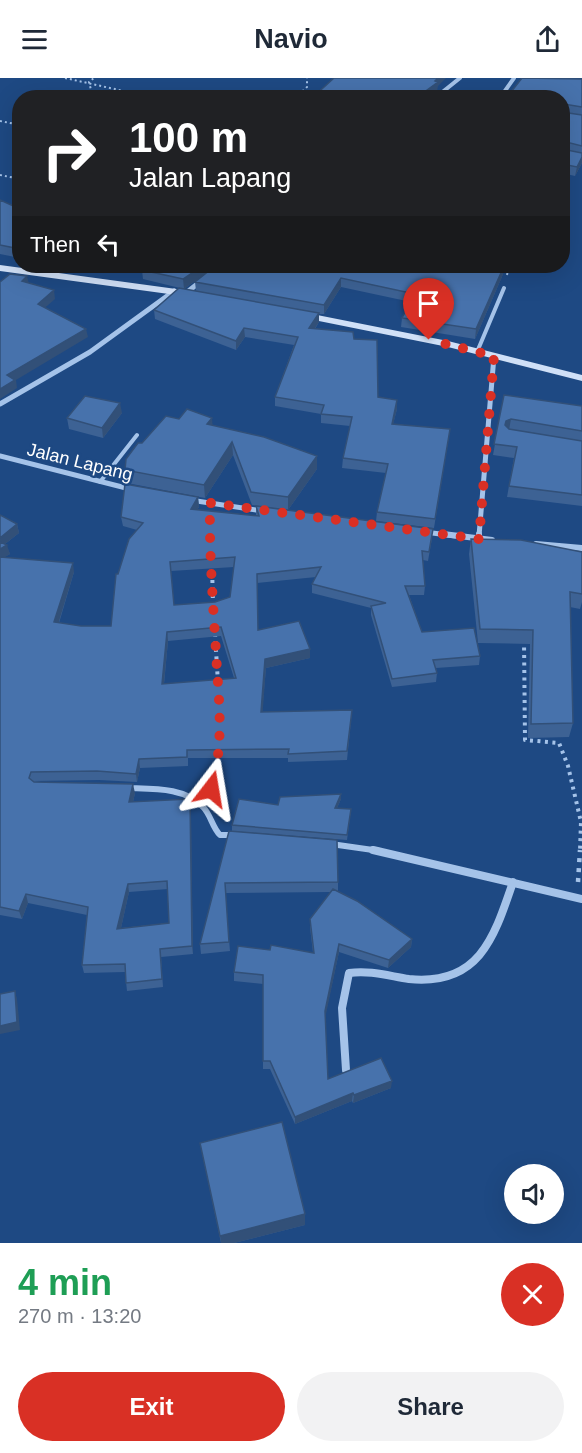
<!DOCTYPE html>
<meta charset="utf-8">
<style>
:root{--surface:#fff;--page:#f2f2f3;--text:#1f2937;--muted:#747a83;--accent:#d93025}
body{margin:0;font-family:Helvetica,sans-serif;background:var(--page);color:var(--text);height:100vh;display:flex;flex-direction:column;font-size:22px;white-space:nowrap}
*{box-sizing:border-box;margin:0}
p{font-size:20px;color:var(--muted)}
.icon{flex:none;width:33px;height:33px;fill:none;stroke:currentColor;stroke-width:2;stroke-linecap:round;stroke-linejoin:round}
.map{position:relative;height:1165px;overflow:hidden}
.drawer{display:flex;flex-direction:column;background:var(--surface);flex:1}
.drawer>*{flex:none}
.hud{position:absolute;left:12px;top:12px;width:558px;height:183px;border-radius:24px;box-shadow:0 6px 24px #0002;background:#202124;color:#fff;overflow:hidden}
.tools{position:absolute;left:504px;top:1086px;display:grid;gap:12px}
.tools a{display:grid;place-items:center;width:60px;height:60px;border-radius:50%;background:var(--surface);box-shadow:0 6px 24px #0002;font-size:30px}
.pin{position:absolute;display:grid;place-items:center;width:51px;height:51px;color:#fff;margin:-62px -26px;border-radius:50% 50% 50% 0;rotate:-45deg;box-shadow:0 0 6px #0007}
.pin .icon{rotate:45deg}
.me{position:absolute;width:66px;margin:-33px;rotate:14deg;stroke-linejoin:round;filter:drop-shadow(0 0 4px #0008)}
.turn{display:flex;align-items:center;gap:21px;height:126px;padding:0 18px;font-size:27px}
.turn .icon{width:78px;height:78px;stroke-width:2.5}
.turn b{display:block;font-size:42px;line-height:51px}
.then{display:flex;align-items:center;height:57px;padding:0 18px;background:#0003;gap:12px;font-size:22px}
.round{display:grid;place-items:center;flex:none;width:63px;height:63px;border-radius:32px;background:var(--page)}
.summary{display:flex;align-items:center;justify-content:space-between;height:102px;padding:0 18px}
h1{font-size:36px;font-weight:600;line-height:45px;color:#1e9e55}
.action{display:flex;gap:12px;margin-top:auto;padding:12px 18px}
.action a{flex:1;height:69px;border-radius:36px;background:var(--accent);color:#fff;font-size:24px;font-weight:600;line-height:69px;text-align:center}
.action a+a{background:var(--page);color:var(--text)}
header{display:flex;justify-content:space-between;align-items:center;height:78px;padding:0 18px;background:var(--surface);font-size:27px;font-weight:600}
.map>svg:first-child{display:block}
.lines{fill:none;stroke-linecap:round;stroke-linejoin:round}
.path-far2{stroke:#a5c3e9;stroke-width:2;stroke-dasharray:2 3;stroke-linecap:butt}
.path-far1{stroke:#a5c3e9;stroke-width:4;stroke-dasharray:3 4.5;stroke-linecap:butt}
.path{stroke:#a5c3e9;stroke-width:4.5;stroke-dasharray:4 6;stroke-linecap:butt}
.lane{stroke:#a5c3e9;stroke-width:4}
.street-far3{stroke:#a5c3e9;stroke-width:4}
.street-far2{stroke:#a5c3e9;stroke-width:5}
.street-far1{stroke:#a5c3e9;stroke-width:6}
.street{stroke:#a5c3e9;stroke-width:8}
.secondary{fill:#d0e0f7;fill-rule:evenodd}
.wall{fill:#3d6294;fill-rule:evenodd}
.shaded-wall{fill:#325078}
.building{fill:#4772ac;stroke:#325078;stroke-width:1.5;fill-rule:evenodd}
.route{stroke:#d93025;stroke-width:10;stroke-dasharray:0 18}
.labels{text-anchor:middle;stroke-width:5;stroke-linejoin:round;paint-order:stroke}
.street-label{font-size:18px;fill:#fff;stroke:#1e4983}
</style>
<header><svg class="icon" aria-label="menu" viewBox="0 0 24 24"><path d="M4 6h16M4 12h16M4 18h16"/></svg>Navio<svg class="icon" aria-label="share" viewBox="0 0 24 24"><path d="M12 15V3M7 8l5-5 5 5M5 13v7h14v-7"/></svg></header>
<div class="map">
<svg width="582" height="1165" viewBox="0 0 582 1165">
<rect width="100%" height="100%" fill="#1e4983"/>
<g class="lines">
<path class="path-far2" d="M 65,0 L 155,20
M 93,20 L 89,4 L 94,0
M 295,20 L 307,9 L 307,0
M 0,43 L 20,47
M 0,97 L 20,101
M 507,197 L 509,188"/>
<path class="path-far1" d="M 212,487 L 213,527
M 215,556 L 218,605
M 524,562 L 525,662 L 559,665 L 568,688 L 581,744 L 580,773
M 210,715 L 217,693 L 219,676"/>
<path class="path" d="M 578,804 L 580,772"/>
<path class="lane" d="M 477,274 L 504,210
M 100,404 L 137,357"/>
<path class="street-far3" d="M 435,20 L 460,0
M 500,20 L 514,0"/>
<path class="street-far2" d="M 186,215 L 201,203
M 0,326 L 90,274 L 174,213
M 0,378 L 130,411
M 190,422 L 263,433
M 425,454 L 455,458
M 479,458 L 494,278"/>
<path class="street-far1" d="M 443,456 L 492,462
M 479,461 L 479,456
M 536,466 L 582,470
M 127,710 C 152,711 185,709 203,729 C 211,737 212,749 220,757 L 234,757
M 331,766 L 380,773"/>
<path class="street" d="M 373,772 L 582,821
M 346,992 L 342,930 L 349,895 C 370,892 389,898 409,901 C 479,908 494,860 513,804"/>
<path class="secondary" d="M 0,187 L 191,213 L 195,216 L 191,219 L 0,193 Z
M 302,234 L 448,263 L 582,297 L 582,303 L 448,269 L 299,239 L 299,235 Z"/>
</g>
<path class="wall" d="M 582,1 L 582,85 L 575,98 L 562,95 L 562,20 L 511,14 Z
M 0,122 L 20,131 L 20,180 L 0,176 Z
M 147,188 L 506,188 L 501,201 L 475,261 L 401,249 L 402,240 L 411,224 L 341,209 L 324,236 L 319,236 L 319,244 L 315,251 L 353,254 L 354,261 L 377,262 L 378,319 L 397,322 L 397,331 L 393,346 L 450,351 L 434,450 L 376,443 L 377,434 L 386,395 L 342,390 L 343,380 L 350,348 L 321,345 L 321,336 L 275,328 L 275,319 L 294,267 L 245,259 L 236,272 L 155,241 L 154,232 L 179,210 L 294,231 L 196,213 L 195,204 L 209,193 L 184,211 L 143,201 L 142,192 Z
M 504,317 L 582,328 L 582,428 L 507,419 L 514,380 L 493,377 Z
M 122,335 L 103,360 L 69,351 L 67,340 Z
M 213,347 L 317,378 L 317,391 L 288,432 L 252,427 L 233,377 L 205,420 L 127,405 L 125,392 L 142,365 Z
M 198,419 L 199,429 L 197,432 L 256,438 L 256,428 L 432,460 L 428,483 L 423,482 L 425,508 L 424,517 L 409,517 L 422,554 L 480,578 L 479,587 L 436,590 L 437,595 L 436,604 L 392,609 L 371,537 L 371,530 L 312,515 L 312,506 L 316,499 L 257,505 L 258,552 L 310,571 L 310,580 L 266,590 L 262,634 L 352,632 L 347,682 L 288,684 L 288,680 L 188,680 L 188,688 L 140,690 L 137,704 L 99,702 L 33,703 L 135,715 L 133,724 L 190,721 L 193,876 L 161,879 L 163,909 L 127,913 L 125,894 L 84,895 L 82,887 L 87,837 L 28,825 L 22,841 L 0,837 L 0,437 L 17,446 L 19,455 L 5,466 L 10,476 L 4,479 L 74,494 L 59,545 L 81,548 L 111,548 L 118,496 L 137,452 L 123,448 L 121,439 ZM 234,489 L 230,519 L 215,524 L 174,527 L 171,493 ZM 221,558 L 234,600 L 164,606 L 168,563 ZM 168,811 L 169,845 L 121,850 L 129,814 Z
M 471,461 L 582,474 L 582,524 L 580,531 L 570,529 L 573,645 L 569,659 L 528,660 L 530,566 L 478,565 L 469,476 Z
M 341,716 L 341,721 L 337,730 L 351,731 L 347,762 L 232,753 L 232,747 L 278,727 Z
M 229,753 L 338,804 L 338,813 L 412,861 L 411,869 L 388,890 L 339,874 L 325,938 L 328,1001 L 391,1010 L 353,1025 L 352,1023 L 295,1046 L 270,991 L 263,991 L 263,906 L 234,903 L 234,894 L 270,872 L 313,875 L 310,849 L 310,841 L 331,814 L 225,815 L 230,873 L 201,876 L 200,866 Z
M 200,1065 L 305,1147 L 234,1165 L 221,1165 Z"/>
<path class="shaded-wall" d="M 438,0 L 446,0 L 438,8 L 437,13 L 428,20 L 419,18 Z
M 582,79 L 582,85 L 575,98 L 577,89 Z
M 202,188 L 216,188 L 184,211 L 183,201 Z
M 504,188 L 506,188 L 501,201 L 475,261 L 476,251 Z
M 27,198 L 29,206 L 22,203 Z
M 341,200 L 341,209 L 324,236 L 324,227 Z
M 54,212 L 55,221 L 40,234 L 38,226 Z
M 319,235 L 319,244 L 309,259 L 309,250 Z
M 244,250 L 245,259 L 236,272 L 236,263 Z
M 86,251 L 88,259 L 16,302 L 17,310 L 0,321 L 0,311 L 7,297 Z
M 397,322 L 397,331 L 391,355 L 392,346 Z
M 120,325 L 122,335 L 103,360 L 102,350 Z
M 212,340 L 213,353 L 207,346 Z
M 511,341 L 509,352 L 503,358 L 506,343 Z
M 232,364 L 233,377 L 205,420 L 204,407 Z
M 317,378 L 317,391 L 288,432 L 288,419 Z
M 198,419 L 199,429 L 192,440 L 191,431 Z
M 17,446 L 19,455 L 0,470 L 0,460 Z
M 7,467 L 10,476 L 0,482 L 0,471 Z
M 73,485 L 74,494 L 56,553 L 54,544 Z
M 167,554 L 168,563 L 163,615 L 162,606 Z
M 310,571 L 310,580 L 266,590 L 262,643 L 261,634 L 265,581 Z
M 139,681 L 140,690 L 137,704 L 136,696 Z
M 133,706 L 135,715 L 131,733 L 129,724 Z
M 341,716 L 341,721 L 335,735 L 335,730 Z
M 190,721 L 191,730 L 193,876 L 192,868 Z
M 128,806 L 129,814 L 119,859 L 117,851 Z
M 26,816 L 28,825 L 22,841 L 19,833 Z
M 412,861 L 411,869 L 388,890 L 389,882 Z
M 339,866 L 339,874 L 325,941 L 325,933 Z
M 15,913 L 17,921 L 20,952 L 0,956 L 0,948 Z
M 392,1003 L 391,1010 L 353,1025 L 354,1017 Z
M 353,1015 L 352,1023 L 295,1046 L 295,1039 Z
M 305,1136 L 305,1147 L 234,1165 L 221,1165 L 220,1158 Z"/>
<path class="building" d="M 334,0 L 438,0 L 435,3 L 438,4 L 419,18 L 427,20 L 312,20 Z
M 522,0 L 582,1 L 582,29 L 564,26 L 562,28 L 562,20 L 498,20 L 501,15 L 511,14 Z
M 562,34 L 582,37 L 582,68 L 562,63 Z
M 562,71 L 582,75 L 582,79 L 577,89 L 562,86 Z
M 0,122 L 20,131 L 20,171 L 0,167 Z
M 147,188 L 202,188 L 183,201 L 142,192 Z
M 215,188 L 504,188 L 476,251 L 402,240 L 415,216 L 341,200 L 324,227 L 195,204 Z
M 10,196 L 27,198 L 22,203 L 54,212 L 38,226 L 86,251 L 7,297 L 15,302 L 0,311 L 0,204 Z
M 179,210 L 319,235 L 309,250 L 353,254 L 354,261 L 377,262 L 378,319 L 397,322 L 392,346 L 450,351 L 435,441 L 377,434 L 388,386 L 343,380 L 352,339 L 321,336 L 324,327 L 275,319 L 298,259 L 244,250 L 236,263 L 154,232 Z
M 504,317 L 582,328 L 582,353 L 511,341 L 506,343 L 505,347 L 509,351 L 582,363 L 582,417 L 509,408 L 517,369 L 494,366 Z
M 85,318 L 120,325 L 102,350 L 67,340 Z
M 187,331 L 212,340 L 207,346 L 264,359 L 317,378 L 288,419 L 251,414 L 232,364 L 204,407 L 125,392 L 126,381 L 138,365 L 142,365 L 166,338 L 179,341 Z
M 125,406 L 198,419 L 191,431 L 259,438 L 256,428 L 433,451 L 429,474 L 422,473 L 425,508 L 405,508 L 422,554 L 474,550 L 480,578 L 433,582 L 437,595 L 392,601 L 371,528 L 386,525 L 312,506 L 321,489 L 257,496 L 258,552 L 299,543 L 310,571 L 265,581 L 261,634 L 352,632 L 347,673 L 288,676 L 289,671 L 187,672 L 187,679 L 139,681 L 136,696 L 97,693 L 31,694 L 29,700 L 34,704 L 133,706 L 129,724 L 190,721 L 192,868 L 160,871 L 162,901 L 126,905 L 125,886 L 82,887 L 88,829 L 26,816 L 19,833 L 0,829 L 0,479 L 73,485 L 54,544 L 81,548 L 111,548 L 116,496 L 118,496 L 129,461 L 143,445 L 121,439 ZM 235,479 L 230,519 L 215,524 L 174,527 L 170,484 ZM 221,549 L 236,600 L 162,606 L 167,554 ZM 167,803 L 169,845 L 117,851 L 128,806 Z
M 0,437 L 17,446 L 0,460 Z
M 471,461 L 521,462 L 582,474 L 582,516 L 570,514 L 573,645 L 531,646 L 533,552 L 480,551 Z
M 0,464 L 7,467 L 0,471 Z
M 341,716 L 335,730 L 351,731 L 347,757 L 232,747 L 239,721 L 278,727 L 280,719 Z
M 229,753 L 337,762 L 338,804 L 225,805 L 229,864 L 200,866 Z
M 333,811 L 357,823 L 412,861 L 389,882 L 339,866 L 325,933 L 328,1001 L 381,980 L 392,1003 L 354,1017 L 353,1015 L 295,1039 L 270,983 L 263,983 L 263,897 L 234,894 L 238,868 L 270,872 L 271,867 L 314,875 L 310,841 Z
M 15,913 L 17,944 L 0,948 L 0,916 Z
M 282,1044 L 305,1136 L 220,1158 L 200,1065 Z"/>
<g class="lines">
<path class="route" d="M 211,711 C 223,672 220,632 217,592 C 214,536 209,480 210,425 L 479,461 L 494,278 L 429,262"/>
</g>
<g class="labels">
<g class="street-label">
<text transform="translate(80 384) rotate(14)" y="6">Jalan Lapang</text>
</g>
</g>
</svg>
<div class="tools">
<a><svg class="icon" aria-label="sound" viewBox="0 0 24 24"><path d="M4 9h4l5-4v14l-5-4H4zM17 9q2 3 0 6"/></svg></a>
</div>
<div class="pin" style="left:429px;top:262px;background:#d93025"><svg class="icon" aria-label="arrive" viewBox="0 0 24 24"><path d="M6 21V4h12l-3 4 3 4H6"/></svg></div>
<svg class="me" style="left:211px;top:711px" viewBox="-20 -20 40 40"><path d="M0-17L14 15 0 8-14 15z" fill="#d93025" stroke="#fff" stroke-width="4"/></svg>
<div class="hud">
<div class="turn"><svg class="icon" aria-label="right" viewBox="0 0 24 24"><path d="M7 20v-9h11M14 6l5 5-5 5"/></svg><div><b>100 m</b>Jalan Lapang</div></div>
<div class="then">Then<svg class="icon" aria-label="left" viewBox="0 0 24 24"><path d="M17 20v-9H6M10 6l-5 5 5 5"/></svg></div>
</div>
</div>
<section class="drawer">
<div class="summary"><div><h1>4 min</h1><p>270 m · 13:20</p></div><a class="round" style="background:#d93025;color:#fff"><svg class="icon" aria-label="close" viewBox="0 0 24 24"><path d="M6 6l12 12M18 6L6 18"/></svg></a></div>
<div class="action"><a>Exit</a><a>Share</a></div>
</section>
